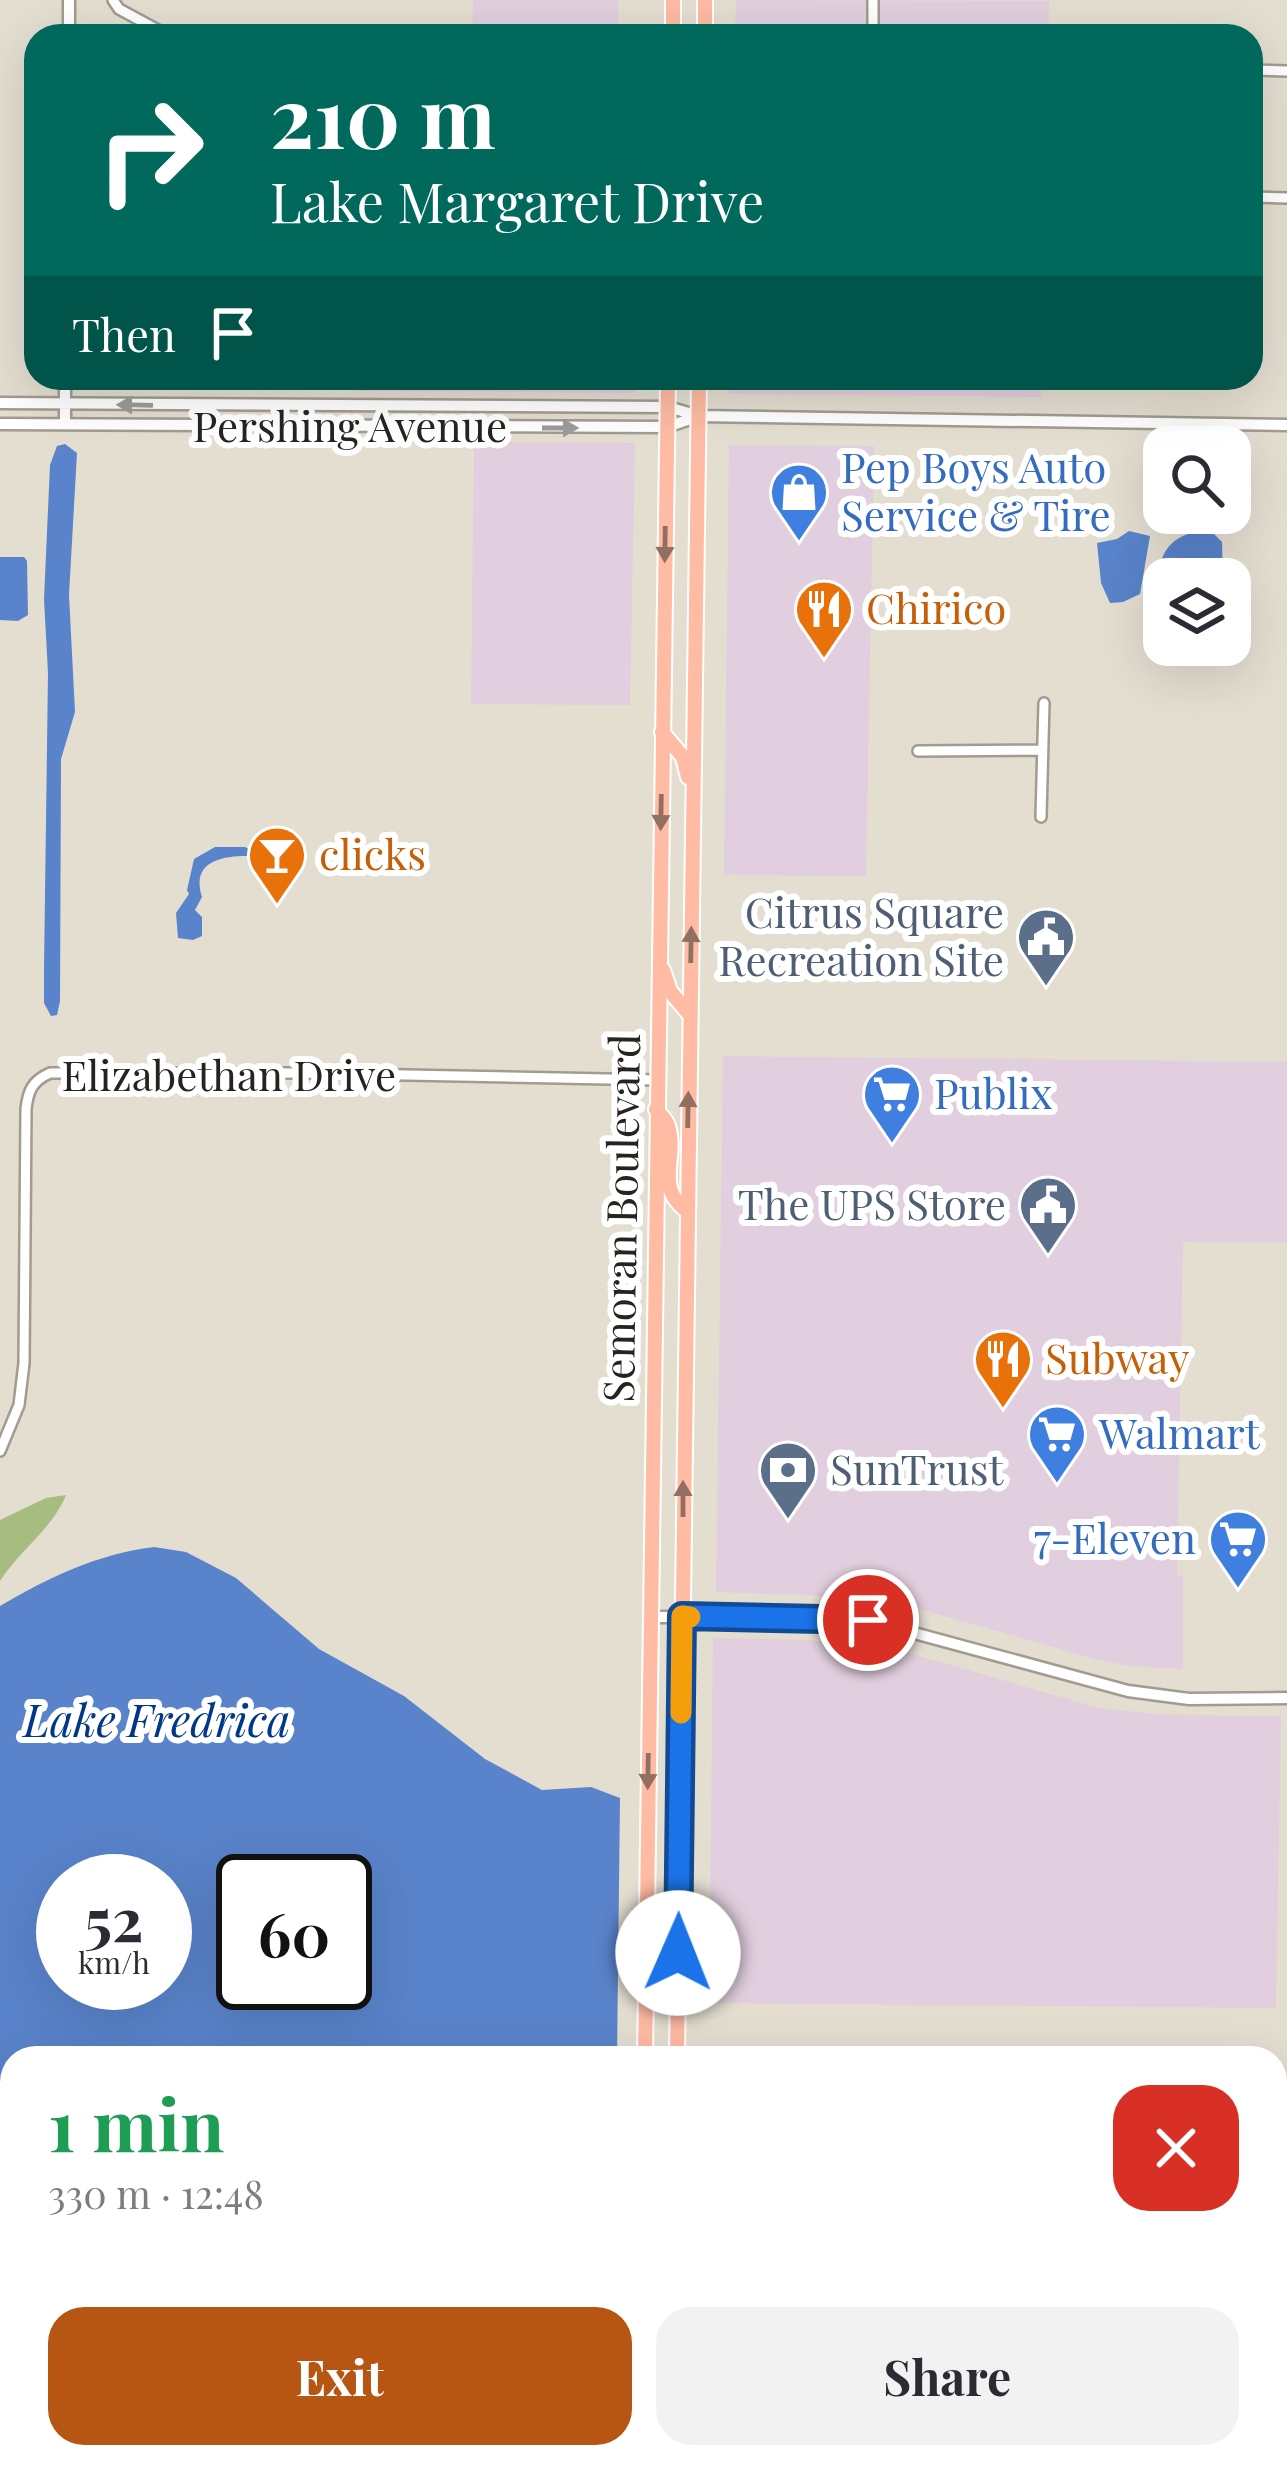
<!DOCTYPE html>
<meta charset="utf-8">
<style>
:root{--surface:#fff;--page:#f2f2f3;--text:#2b2b33;--muted:#7c7c81;--accent:#b65612}
body{margin:0;font-family:"Playfair Display",serif;background:var(--page);color:var(--text);height:100vh;display:flex;flex-direction:column;font-size:45px;white-space:nowrap}
*{box-sizing:border-box;margin:0}
p{font-size:39px;color:var(--muted)}
.icon{flex:none;width:66px;height:66px;fill:none;stroke:currentColor;stroke-width:2;stroke-linecap:round;stroke-linejoin:round}
.map{position:relative;flex:1;overflow:hidden}
.drawer{position:absolute;left:0px;top:2046px;width:1287px;height:423px;display:flex;flex-direction:column;background:var(--surface);border-radius:36px 36px 0 0;box-shadow:0 12px 48px #0002}
.drawer>*{flex:none}
.hud{position:absolute;left:24px;top:24px;width:1239px;height:366px;border-radius:36px;box-shadow:0 12px 48px #0002;background:#00695c;color:#fff;overflow:hidden}
.tools{position:absolute;left:1143px;top:426px;display:grid;gap:24px}
.tools a{display:grid;place-items:center;width:108px;height:108px;border-radius:24px;background:var(--surface);box-shadow:0 12px 48px #0002;font-size:60px}
.speed{position:absolute;left:36px;top:1854px;display:flex;gap:24px;font-size:60px;font-weight:700;text-align:center}
.speed>*{display:grid;place-content:center;width:156px;height:156px;border-radius:50%;background:var(--surface);box-shadow:0 12px 48px #0002;line-height:1}
.speed small{font-size:30px;font-weight:400}
.speed .limit{border:6px solid #111;border-radius:18px;background:#fff;color:#111}
.pin{position:absolute;display:grid;place-items:center;width:102px;height:102px;color:#fff;margin:-51px;border:6px solid #fff;border-radius:50%;box-shadow:0 3px 12px #0007}
.me{position:absolute;width:132px;margin:-66px;rotate:1deg;stroke-linejoin:round;filter:drop-shadow(0 0 9px #0008)}
.turn{display:flex;align-items:center;gap:42px;height:252px;padding:0 48px;font-size:54px}
.turn .icon{width:156px;height:156px;stroke-width:2.5}
.turn b{display:block;font-size:84px;line-height:102px}
.then{display:flex;align-items:center;height:114px;padding:0 48px;background:#0003;gap:24px;font-size:45px}
.round{display:grid;place-items:center;flex:none;width:126px;height:126px;border-radius:36px;background:var(--page)}
.overview{display:flex;align-items:center;justify-content:space-between;height:204px;padding:0 48px}
h1{font-size:72px;font-weight:700;line-height:90px;color:#1e9e55}
.button{display:flex;gap:24px;margin-top:auto;padding:24px 48px}
.button a{flex:1;height:138px;border-radius:36px;background:var(--accent);color:#fff;font-size:48px;font-weight:700;line-height:138px;text-align:center}
.button a+a{background:var(--page);color:var(--text)}
.map>svg:first-child{display:block}
.commercial{fill:#e1cede}
.green{fill:#a7bd80}
.water{fill:#5983ca;fill-rule:evenodd}
.lines{fill:none;stroke-linecap:round;stroke-linejoin:round}
.minor-casing{stroke:#a29c90;stroke-width:14}
.tertiary-casing{stroke:#a29c90;stroke-width:15}
.primary-casing{stroke:#fff;stroke-width:18}
.minor{stroke:#fff;stroke-width:9}
.tertiary{stroke:#fff;stroke-width:10}
.primary{stroke:#ffbba3;stroke-width:14}
.oneway{fill:#9d9c9a}
.oneway2{fill:#927061}
.route-casing{stroke:#114b97;stroke-width:30}
.route{stroke:#1a73e8;stroke-width:21}
.slow{stroke:#f59e0b;stroke-width:21}
.labels{text-anchor:middle;stroke-width:12;stroke-linejoin:round;paint-order:stroke}
.street-label{font-size:42px;fill:#26241f;stroke:#fff}
.shop-label{font-size:42px;fill:#366cbe;stroke:#fff;text-anchor:start}
.food-label{font-size:42px;fill:#c56008;stroke:#fff;text-anchor:start}
.service-label{font-size:42px;fill:#4e5e75;stroke:#fff;text-anchor:end}
.water-label{font-size:45px;font-style:italic;fill:#013689;stroke:#fff}
</style>
<div class="map">
<svg width="1287" height="2467" viewBox="0 0 1287 2467">
<rect width="100%" height="100%" fill="#e4ded1"/>
<path class="commercial" d="M 473,0 L 618,0 L 618,36 L 472,36 Z
M 736,0 L 1049,1 L 1048,36 L 735,36 Z
M 357,378 L 635,378 L 635,393 L 356,391 Z
M 729,378 L 1042,378 L 1041,397 L 729,394 Z
M 474,442 L 635,443 L 630,705 L 471,704 Z
M 729,445 L 874,446 L 866,876 L 724,875 Z
M 723,1056 L 1287,1062 L 1287,1243 L 1183,1242 L 1177,1575 L 1183,1576 L 1183,1669 L 1129,1666 L 1095,1659 L 909,1606 L 857,1597 L 716,1592 Z
M 713,1638 L 807,1640 L 895,1649 L 1099,1708 L 1165,1715 L 1281,1716 L 1276,2008 L 709,2003 Z"/>
<path class="green" d="M 66,1495 C 53,1528 19,1551 0,1581 L 0,1520 L 46,1498 Z"/>
<path class="water" d="M 65,444 L 77,453 L 69,595 L 75,712 L 61,759 L 60,1001 L 57,1015 L 51,1016 L 44,1003 L 44,970 L 48,673 L 44,599 L 50,465 L 57,446 Z
M 1201,530 L 1211,531 L 1222,542 L 1223,579 L 1164,579 L 1164,625 L 1154,618 C 1161,575 1150,541 1201,530 Z
M 1129,531 L 1150,536 L 1140,594 L 1123,602 L 1110,603 L 1101,583 L 1097,543 L 1117,539 Z
M 0,557 L 24,557 L 27,561 L 28,615 L 18,621 L 0,620 Z
M 215,847 L 245,847 L 268,858 L 280,854 L 297,859 L 301,873 L 288,878 L 281,871 L 262,871 L 247,856 C 219,856 191,863 202,897 L 195,910 L 202,917 L 202,936 L 193,940 L 178,938 L 176,913 L 189,894 L 187,890 L 194,859 Z
M 154,1547 L 186,1552 L 236,1578 L 319,1649 L 404,1696 L 485,1759 L 542,1790 L 591,1787 L 620,1798 L 617,2058 L 12,2058 L 12,2457 L 428,2457 L 420,2467 L 0,2467 L 0,1606 C 49,1577 98,1554 154,1547 ZM 63,1881 L 165,1881 L 165,1983 L 63,1983 ZM 243,1881 L 345,1881 L 345,1983 L 243,1983 Z"/>
<g class="lines">
<g class="minor-casing">
<path id="minor" d="M 113,0 L 119,9 L 169,36
M 873,23 L 873,0
M 1251,70 L 1287,71
M 1251,197 L 1287,198
M 249,378 L 250,380
M 918,751 L 1042,750
M 1041,817 L 1044,703
M 0,1451 L 19,1405 L 24,1363 L 26,1109 C 28,1091 32,1081 50,1073 L 303,1073 L 657,1080"/>
</g>
<g class="tertiary-casing">
<path id="tertiary" d="M 69,36 L 69,0
M 0,403 L 668,407 L 699,416 L 1287,425
M 0,424 L 667,427 L 696,417
M 65,424 L 65,378
M 651,1617 L 855,1617 L 1128,1691 L 1189,1699 L 1287,1698"/>
</g>
<g class="primary-casing">
<path id="primary" d="M 673,36 L 673,0
M 705,36 L 705,0
M 662,732 L 683,757 L 688,777
M 663,970 L 670,991 L 689,1014
M 656,1109 C 660,1115 666,1119 668,1126 C 678,1157 654,1187 686,1210
M 653,1936 C 657,1958 660,1972 677,1986
M 645,2058 L 668,378
M 677,2058 L 699,378
M 641,2467 L 641,2457
M 673,2467 L 673,2457"/>
</g>
<use href="#minor" class="minor"/>
<use href="#tertiary" class="tertiary"/>
<use href="#primary" class="primary"/>
</g>
<defs><path id="oneway-solid" d="M-6-.8H1V-3.2L6.5 0L1 3.2V.8H-6Z" transform="scale(3)"/></defs>
<g class="oneway">
<use href="#oneway-solid" transform="translate(135 405) rotate(-179)"/>
<use href="#oneway-solid" transform="translate(560 428)"/>
</g>
<g class="oneway2">
<use href="#oneway-solid" transform="translate(665 544) rotate(91)"/>
<use href="#oneway-solid" transform="translate(661 812) rotate(91)"/>
<use href="#oneway-solid" transform="translate(691 945) rotate(-89)"/>
<use href="#oneway-solid" transform="translate(688 1110) rotate(-89)"/>
<use href="#oneway-solid" transform="translate(683 1499) rotate(-90)"/>
<use href="#oneway-solid" transform="translate(648 1771) rotate(91)"/>
</g>
<g class="lines">
<g class="route-casing">
<path id="route" d="M 678,1953 L 682,1616 L 868,1620"/>
</g>
<use href="#route" class="route"/>
<path class="slow" d="M 681,1713 L 682,1616 L 690,1617"/>
</g>
<defs>
<g id="shop-pin" transform="scale(3)"><path d="M0 17L-7.5 6A9.5 9.5 0 1 1 7.5 6Z" fill="#3f7fe0" stroke="#fff"/><path d="M-5-2.5h2.3a2.7 3.5 0 0 1 5.4 0H5L5.5 6h-11ZM-1.5-2.5h3a1.5 2.3 0 0 0-3 0Z" fill="#fff"/></g>
<g id="restaurant-pin" transform="scale(3)"><path d="M0 17L-7.5 6A9.5 9.5 0 1 1 7.5 6Z" fill="#e8710a" stroke="#fff"/><path d="M-5-6h1v4h1v-4h1v4h1v-4h1v5L-1.5 .5V6h-2V.5L-5-1ZM5-6V6H3V1.5H1.5Q1.5-4 5-6Z" fill="#fff"/></g>
<g id="bar-pin" transform="scale(3)"><path d="M0 17L-7.5 6A9.5 9.5 0 1 1 7.5 6Z" fill="#e8710a" stroke="#fff"/><path d="M-6-5H6L.8 .8V4.5H3.5V6h-7V4.5H-.8V.8Z" fill="#fff"/></g>
<g id="civic-pin" transform="scale(3)"><path d="M0 17L-7.5 6A9.5 9.5 0 1 1 7.5 6Z" fill="#5c6f8a" stroke="#fff"/><path d="M-.6-6.5H3V-4.5H.6V-3L4-1V1h2V6H-6V1h2V-1L-.6-3ZM-1.2 2.5V6h2.4V2.5Z" fill="#fff"/></g>
<g id="supermarket-pin" transform="scale(3)"><path d="M0 17L-7.5 6A9.5 9.5 0 1 1 7.5 6Z" fill="#3f7fe0" stroke="#fff"/><path d="M-6-5.5h2.5l.6 2H6L4.5 2H-2.5L-4.4-4H-6ZM-1.5 3.2a1.3 1.3 0 1 0 .1 0ZM3 3.2a1.3 1.3 0 1 0 .1 0Z" fill="#fff"/></g>
<g id="bank-pin" transform="scale(3)"><path d="M0 17L-7.5 6A9.5 9.5 0 1 1 7.5 6Z" fill="#5c6f8a" stroke="#fff"/><path d="M-6-4H6V4H-6ZM0-2.3a2.3 2.3 0 1 0 0 4.6a2.3 2.3 0 1 0 0-4.6Z" fill="#fff"/></g>
</defs>
<g fill-rule="evenodd">
<use href="#shop-pin" x="799" y="492"/>
<use href="#restaurant-pin" x="824" y="609"/>
<use href="#bar-pin" x="277" y="855"/>
<use href="#civic-pin" x="1046" y="937"/>
<use href="#supermarket-pin" x="892" y="1094"/>
<use href="#civic-pin" x="1048" y="1205"/>
<use href="#restaurant-pin" x="1003" y="1359"/>
<use href="#supermarket-pin" x="1057" y="1434"/>
<use href="#bank-pin" x="788" y="1470"/>
<use href="#supermarket-pin" x="1238" y="1539"/>
</g>
<g class="labels">
<g class="street-label">
<text x="350" y="442">Pershing Avenue</text>
<text x="229" y="1091">Elizabethan Drive</text>
<text transform="translate(622 1218) rotate(-89)" y="15">Semoran Boulevard</text>
</g>
<g class="shop-label">
<text x="841" y="483">Pep Boys Auto<tspan x="841" dy="48">Service &amp; Tire</tspan></text>
<text x="934" y="1109">Publix</text>
<text x="1099" y="1449">Walmart</text>
<text x="1196" y="1554" text-anchor="end">7-Eleven</text>
</g>
<g class="food-label">
<text x="866" y="624">Chirico</text>
<text x="319" y="870">clicks</text>
<text x="1045" y="1374">Subway</text>
</g>
<g class="service-label">
<text x="1004" y="928">Citrus Square<tspan x="1004" dy="48">Recreation Site</tspan></text>
<text x="1006" y="1220">The UPS Store</text>
<text x="830" y="1485" text-anchor="start">SunTrust</text>
</g>
<g class="water-label">
<text x="157" y="1737">Lake Fredrica</text>
</g>
</g>
</svg>
<div class="tools">
<a><svg class="icon" aria-label="search" viewBox="0 0 24 24"><circle cx="10" cy="10" r="6"/><path d="M15 15l6 6"/></svg></a>
<a><svg class="icon" aria-label="layers" viewBox="0 0 24 24"><path d="M12 4l9 5-9 5-9-5zM3 14l9 5 9-5"/></svg></a>
</div>
<div class="speed"><div>52<small>km/h</small></div><div class="limit">60</div></div>
<div class="pin" style="left:868px;top:1620px;background:#d93025"><svg class="icon" aria-label="arrive" viewBox="0 0 24 24"><path d="M6 21V4h12l-3 4 3 4H6"/></svg></div>
<svg class="me" style="left:678px;top:1953px" viewBox="-20 -20 40 40"><circle r="19" fill="#fff"/><path d="M0-13L10 11 0 6-10 11z" fill="#1a73e8"/></svg>
<div class="hud">
<div class="turn"><svg class="icon" aria-label="right" viewBox="0 0 24 24"><path d="M7 20v-9h11M14 6l5 5-5 5"/></svg><div><b>210 m</b>Lake Margaret Drive</div></div>
<div class="then">Then<svg class="icon" aria-label="arrive" viewBox="0 0 24 24"><path d="M6 21V4h12l-3 4 3 4H6"/></svg></div>
</div>
<section class="drawer">
<div class="overview"><div><h1>1 min</h1><p>330 m · 12:48</p></div><a class="round" style="background:#d93025;color:#fff"><svg class="icon" aria-label="close" viewBox="0 0 24 24"><path d="M6 6l12 12M18 6L6 18"/></svg></a></div>
<div class="button"><a>Exit</a><a>Share</a></div>
</section>
</div>
